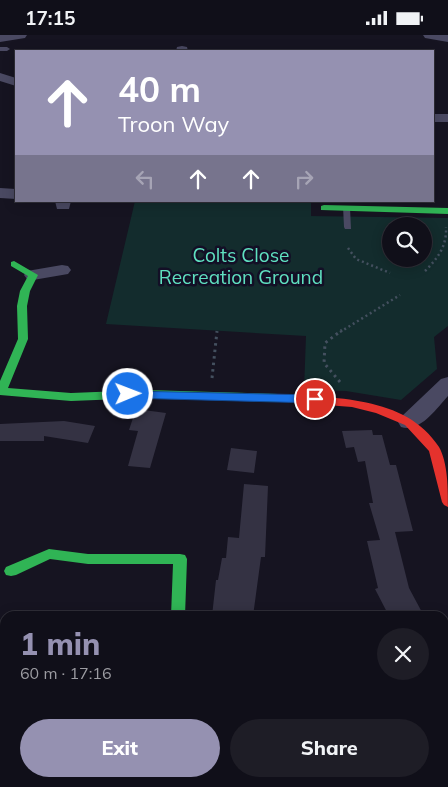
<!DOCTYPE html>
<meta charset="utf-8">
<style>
:root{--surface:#100f19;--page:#1e1d26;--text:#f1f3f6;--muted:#9c9ca2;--line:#302f38;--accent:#9591b1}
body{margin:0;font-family:Mulish,sans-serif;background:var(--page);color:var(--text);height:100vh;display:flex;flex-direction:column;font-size:19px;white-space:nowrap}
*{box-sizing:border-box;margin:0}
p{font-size:16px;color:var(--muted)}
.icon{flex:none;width:28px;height:28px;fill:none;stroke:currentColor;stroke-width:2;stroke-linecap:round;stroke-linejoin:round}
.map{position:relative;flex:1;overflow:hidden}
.details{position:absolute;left:0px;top:576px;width:449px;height:176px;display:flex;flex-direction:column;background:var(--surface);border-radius:15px 15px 0 0;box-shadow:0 2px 12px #0003,0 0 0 1px var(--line)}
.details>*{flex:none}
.hud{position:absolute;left:15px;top:15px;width:419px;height:152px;border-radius:0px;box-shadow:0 2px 12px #0003,0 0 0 1px var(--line);background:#9591b1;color:#fff;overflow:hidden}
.tools{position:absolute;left:382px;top:182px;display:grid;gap:10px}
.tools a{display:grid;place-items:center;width:50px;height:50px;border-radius:50%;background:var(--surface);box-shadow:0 2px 12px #0003,0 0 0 1px var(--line);font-size:25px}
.pin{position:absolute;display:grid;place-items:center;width:42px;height:42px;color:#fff;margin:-21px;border:2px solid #fff;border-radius:50%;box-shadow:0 1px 5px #0007}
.me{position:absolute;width:55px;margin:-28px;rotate:89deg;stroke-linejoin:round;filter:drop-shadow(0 0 4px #0008)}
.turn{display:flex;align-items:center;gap:18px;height:105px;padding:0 20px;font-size:22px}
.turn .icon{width:65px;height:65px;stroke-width:2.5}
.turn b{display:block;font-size:35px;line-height:42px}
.lanes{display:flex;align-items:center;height:48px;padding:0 20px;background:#0003;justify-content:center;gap:25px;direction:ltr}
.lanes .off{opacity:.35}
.round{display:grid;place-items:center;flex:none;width:52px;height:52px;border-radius:26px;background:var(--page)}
.head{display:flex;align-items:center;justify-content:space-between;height:85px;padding:0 20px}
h1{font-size:30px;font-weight:800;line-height:38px;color:var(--accent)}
.primary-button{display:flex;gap:10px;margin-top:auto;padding:10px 20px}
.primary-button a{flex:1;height:58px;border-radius:30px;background:var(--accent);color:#fff;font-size:20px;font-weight:800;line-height:58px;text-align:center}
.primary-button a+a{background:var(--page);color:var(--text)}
.status{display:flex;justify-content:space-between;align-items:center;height:35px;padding:0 25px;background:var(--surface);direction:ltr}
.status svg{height:14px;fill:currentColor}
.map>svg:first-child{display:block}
.green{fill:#132c2d;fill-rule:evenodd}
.building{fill:#343243}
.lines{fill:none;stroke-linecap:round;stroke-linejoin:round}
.path-far1{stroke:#44505f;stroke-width:2.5;stroke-dasharray:2 3;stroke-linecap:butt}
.path{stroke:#44505f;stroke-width:3;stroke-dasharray:2.5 4;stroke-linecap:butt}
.lane{fill:#4a4962;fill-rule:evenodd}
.street{fill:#4a4962;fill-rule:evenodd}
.fast{fill:#30b455;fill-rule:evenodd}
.jam{fill:#e5322d;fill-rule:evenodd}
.route{fill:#1a73e8;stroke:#114b97}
.labels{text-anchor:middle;stroke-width:5;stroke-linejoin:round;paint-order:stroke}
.park-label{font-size:19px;fill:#5fe0c0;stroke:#130f26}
</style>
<div class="status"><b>17:15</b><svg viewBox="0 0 49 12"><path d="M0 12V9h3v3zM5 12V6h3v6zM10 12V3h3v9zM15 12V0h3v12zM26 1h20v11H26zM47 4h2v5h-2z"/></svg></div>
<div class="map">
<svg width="448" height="752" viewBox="0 0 448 752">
<rect width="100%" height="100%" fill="#161421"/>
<path class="green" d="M 135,166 L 311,166 L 311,181 L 448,183 L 448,291 L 434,302 L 437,334 L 401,365 L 346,356 L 304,355 L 306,301 L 106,289 ZM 391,191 L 424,191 L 424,224 L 391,224 Z"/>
<path class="building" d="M 136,374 L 166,378 L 150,433 L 128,431 L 138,396 L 129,395 Z
M 64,386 L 95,391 L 88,408 L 44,401 L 44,406 L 0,406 L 0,389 Z
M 372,395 L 373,400 L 382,400 L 390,430 L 396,430 L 413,496 L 395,497 L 409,553 L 424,581 L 389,581 L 375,554 L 378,553 L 367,506 L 380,505 L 369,468 L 373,468 L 365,426 L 358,427 L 354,412 L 346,413 L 342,396 Z
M 231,413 L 257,416 L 254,438 L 227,435 Z
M 244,449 L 268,451 L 265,522 L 261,522 L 253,581 L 212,581 L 216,545 L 218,545 L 222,523 L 226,523 L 228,502 L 239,503 Z"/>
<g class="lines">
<path class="path-far1" d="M 348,213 L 356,224 L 390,238
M 425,236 C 438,223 447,211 446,192
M 340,297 L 400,260"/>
<path class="path" d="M 212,343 L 217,296
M 340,347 L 324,328 L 325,308 L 342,295"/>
<path class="lane" d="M 0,12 L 7,12 L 10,14 L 7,16 L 0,16 Z
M 343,171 L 349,171 L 350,173 L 351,194 L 345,194 L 344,192 Z"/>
<path class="street" d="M 0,0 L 27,0 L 25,3 L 0,7 Z
M 423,0 L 448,0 L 448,7 L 425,3 Z
M 182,11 L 187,12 L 188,16 L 176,16 L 177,12 Z
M 0,38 L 16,43 L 16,51 L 0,46 Z
M 432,79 L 448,79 L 448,87 L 432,87 Z
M 0,153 L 16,154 L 16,164 L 0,163 Z
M 55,166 L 71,166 L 69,174 L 57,174 Z
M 62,230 L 68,231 L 71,235 L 68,239 L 33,245 L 27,244 L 24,240 L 27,236 Z
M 448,342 L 448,361 C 436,374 420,398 401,392 L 398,387 L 401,382 L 441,344 Z
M 5,727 L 5,748 L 17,748 L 13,752 L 0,752 L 0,728 Z
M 116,748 L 158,748 L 160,752 L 118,752 Z"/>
<path class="fast" d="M 324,170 L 448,173 L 448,179 L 321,175 L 321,171 Z
M 14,226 L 38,240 L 30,256 L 27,271 L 28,304 L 8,353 L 71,358 L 146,355 L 278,359 L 284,363 L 278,367 L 146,363 L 71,366 L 0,360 L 0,346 L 18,304 L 17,271 L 20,256 L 28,241 L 11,231 L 11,227 Z
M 49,514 L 88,519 L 180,519 L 185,520 L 187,524 L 185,581 L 171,581 L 173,529 L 88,529 L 50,524 L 16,540 L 11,541 L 6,540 L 4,536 L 6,532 Z"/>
<path class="jam" d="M 278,359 C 332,363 406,360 439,412 C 448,428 448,454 448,472 L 444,470 L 442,467 L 429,416 L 405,390 L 376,378 L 352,372 L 274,366 L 272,363 L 274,360 Z"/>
</g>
<path class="route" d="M 128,356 L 315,360 L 320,364 L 315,368 L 128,363 L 122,359 Z"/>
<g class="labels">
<g class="park-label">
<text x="241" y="227">Colts Close<tspan x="241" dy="22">Recreation Ground</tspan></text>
</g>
</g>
</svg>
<div class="tools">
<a><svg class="icon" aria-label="search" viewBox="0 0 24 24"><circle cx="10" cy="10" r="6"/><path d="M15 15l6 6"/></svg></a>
</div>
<div class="pin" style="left:315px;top:364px;background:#d93025"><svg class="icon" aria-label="arrive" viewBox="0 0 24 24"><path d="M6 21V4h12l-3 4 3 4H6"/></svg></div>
<svg class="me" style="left:128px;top:359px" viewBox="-20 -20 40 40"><circle r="17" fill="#1a73e8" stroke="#fff" stroke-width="3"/><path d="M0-11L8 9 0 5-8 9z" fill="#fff"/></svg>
<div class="hud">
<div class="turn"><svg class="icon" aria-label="ahead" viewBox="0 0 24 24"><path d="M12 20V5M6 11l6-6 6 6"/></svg><div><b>40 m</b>Troon Way</div></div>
<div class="lanes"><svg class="icon off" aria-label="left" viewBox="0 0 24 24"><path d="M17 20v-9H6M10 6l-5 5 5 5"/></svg><svg class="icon" aria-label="ahead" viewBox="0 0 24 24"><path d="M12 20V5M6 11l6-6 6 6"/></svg><svg class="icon" aria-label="ahead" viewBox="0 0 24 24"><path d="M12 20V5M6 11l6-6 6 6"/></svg><svg class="icon off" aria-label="right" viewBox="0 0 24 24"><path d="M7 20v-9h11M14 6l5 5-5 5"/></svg></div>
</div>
<section class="details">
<div class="head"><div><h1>1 min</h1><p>60 m · 17:16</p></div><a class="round"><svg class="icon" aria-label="close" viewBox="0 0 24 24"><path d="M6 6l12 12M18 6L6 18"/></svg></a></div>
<div class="primary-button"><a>Exit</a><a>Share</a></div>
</section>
</div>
